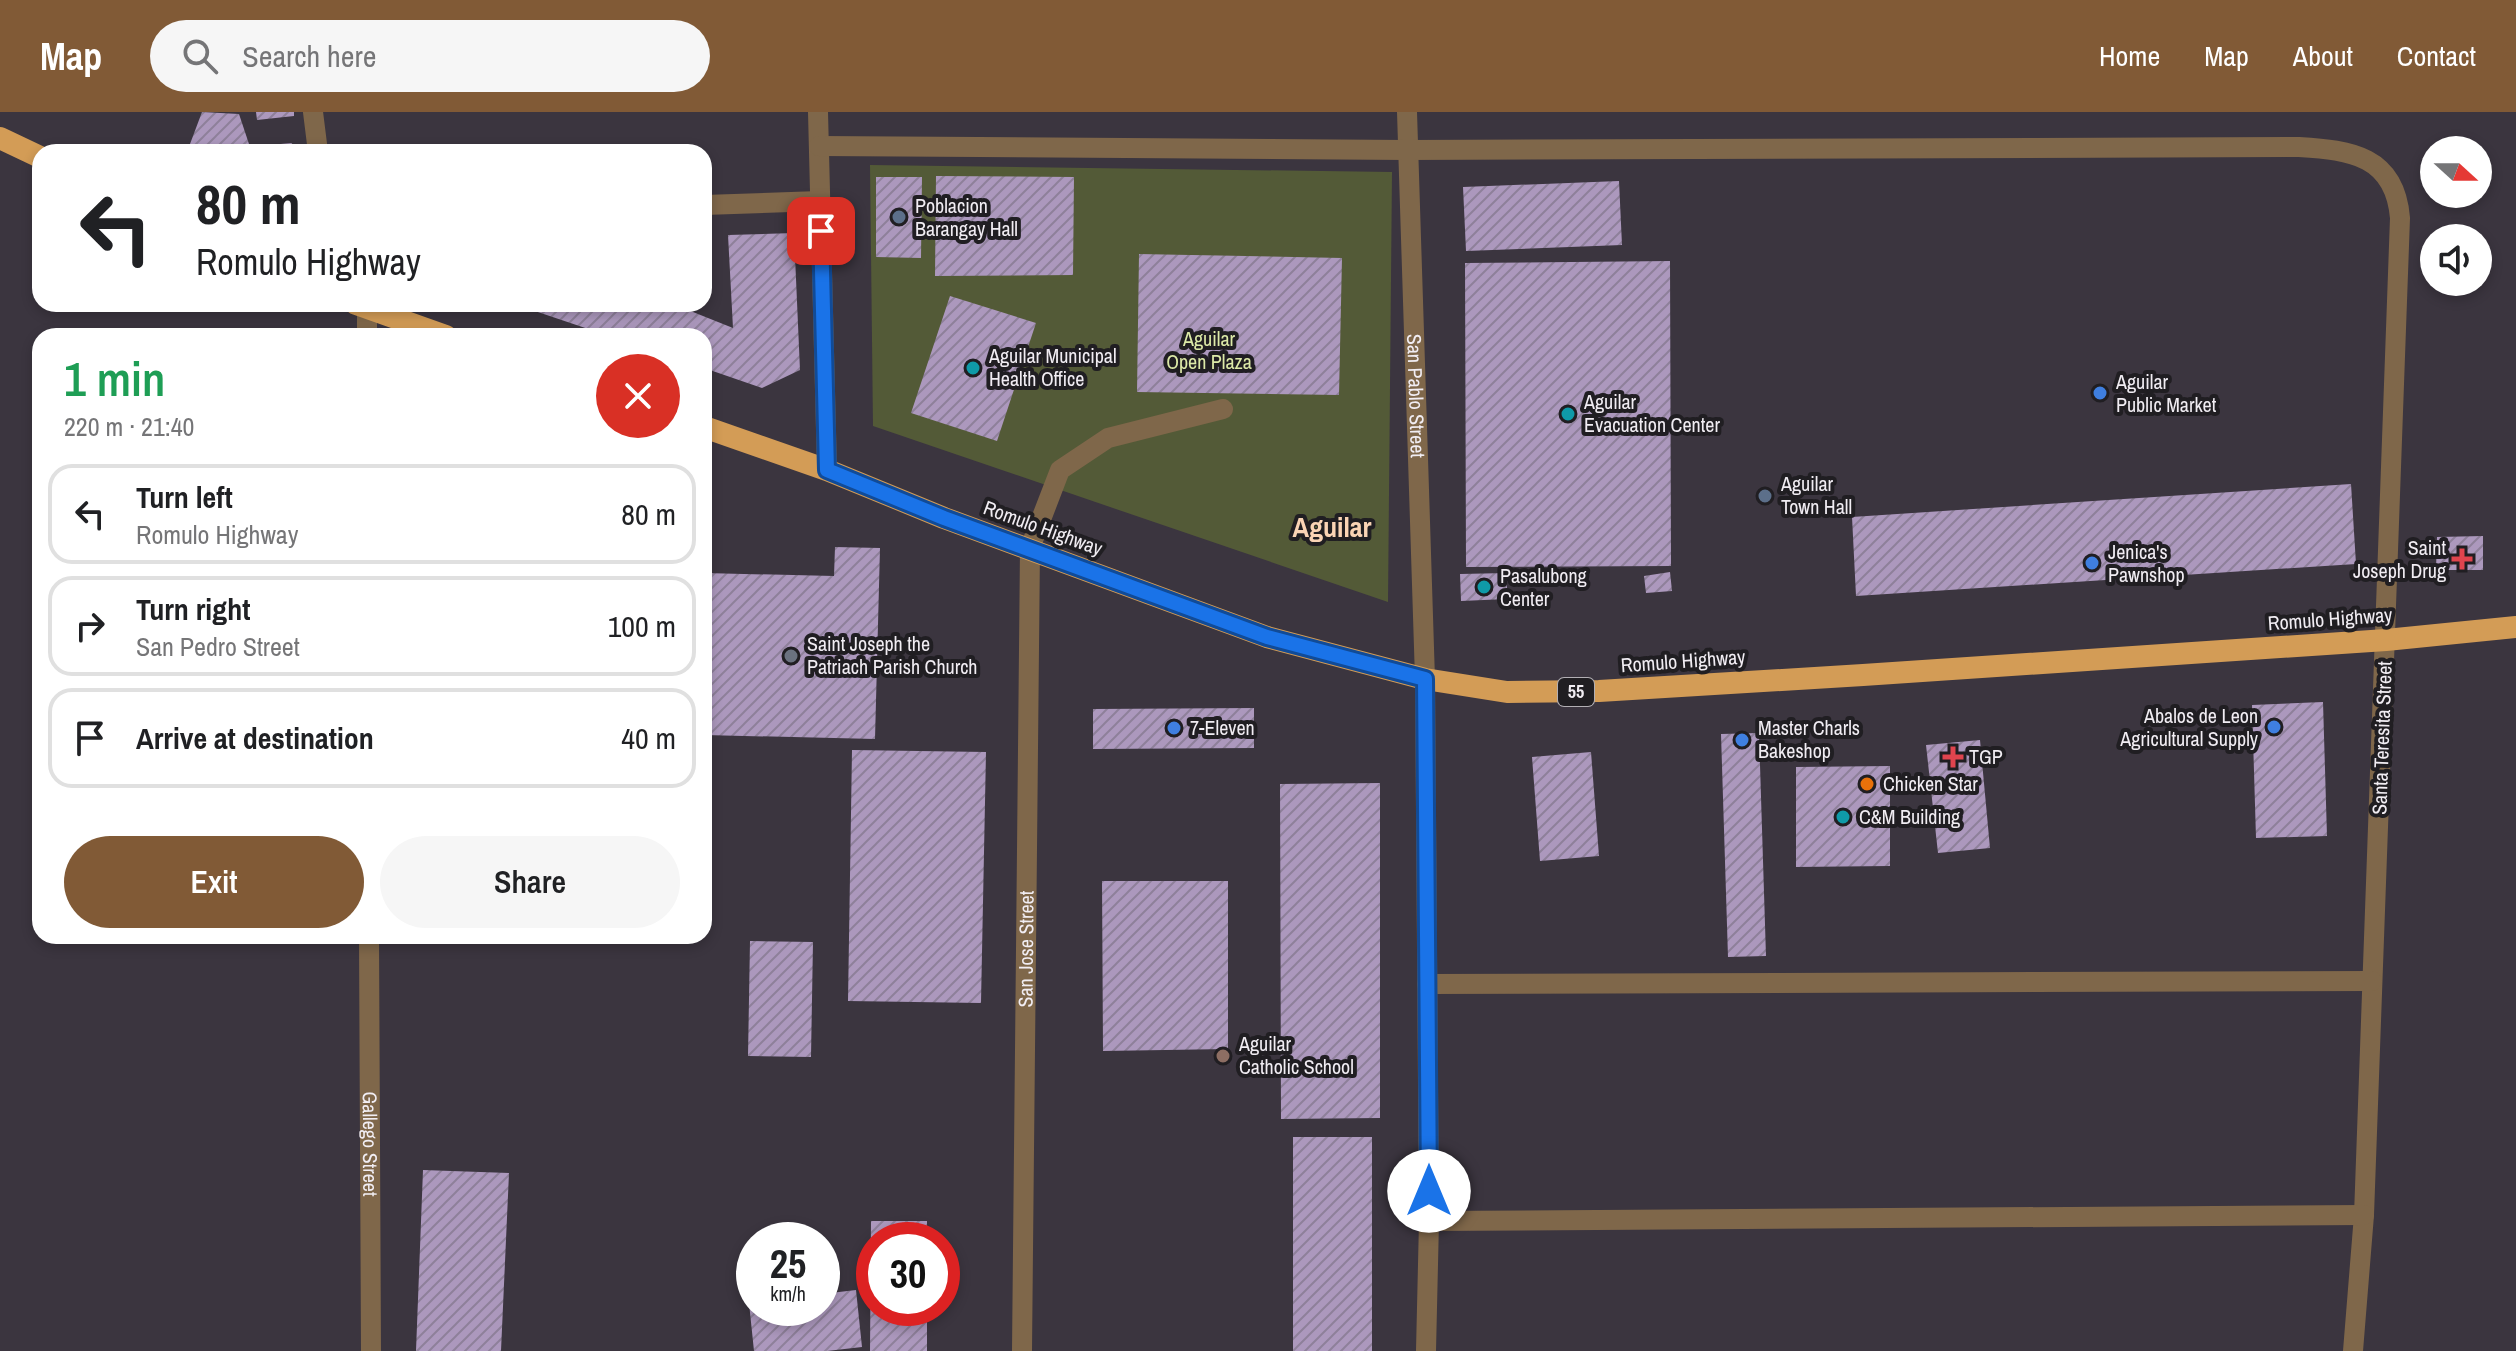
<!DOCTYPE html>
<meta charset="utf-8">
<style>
:root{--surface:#fff;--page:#f6f6f6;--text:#202124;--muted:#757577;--line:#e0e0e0;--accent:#815a36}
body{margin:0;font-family:"Archivo Narrow",sans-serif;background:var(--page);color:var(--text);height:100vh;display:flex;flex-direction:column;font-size:30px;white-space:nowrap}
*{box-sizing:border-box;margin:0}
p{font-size:26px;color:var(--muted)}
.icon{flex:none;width:44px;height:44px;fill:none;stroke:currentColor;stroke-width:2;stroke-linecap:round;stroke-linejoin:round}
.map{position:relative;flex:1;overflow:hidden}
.details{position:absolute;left:32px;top:216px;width:680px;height:616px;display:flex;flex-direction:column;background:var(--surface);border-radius:24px;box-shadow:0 4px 12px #0003}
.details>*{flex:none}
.top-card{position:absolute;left:32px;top:32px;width:680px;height:168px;border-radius:24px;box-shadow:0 4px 12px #0003;background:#fff;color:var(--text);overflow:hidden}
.needle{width:52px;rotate:111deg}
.fabs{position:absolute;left:2420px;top:24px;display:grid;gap:16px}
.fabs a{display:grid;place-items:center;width:72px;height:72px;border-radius:50%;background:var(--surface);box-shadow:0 4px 12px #0003;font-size:40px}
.speed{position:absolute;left:736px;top:1110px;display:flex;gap:16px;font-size:40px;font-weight:700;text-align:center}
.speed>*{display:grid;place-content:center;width:104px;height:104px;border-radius:50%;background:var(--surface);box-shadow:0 4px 12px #0003;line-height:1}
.speed small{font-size:20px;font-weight:400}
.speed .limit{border:12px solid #d22;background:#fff;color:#111}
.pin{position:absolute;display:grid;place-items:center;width:68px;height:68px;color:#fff;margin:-34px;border-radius:16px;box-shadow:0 4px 12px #0006}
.me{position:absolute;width:88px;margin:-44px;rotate:0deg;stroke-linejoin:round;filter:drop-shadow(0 0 6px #0008)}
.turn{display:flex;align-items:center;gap:28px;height:168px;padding:0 32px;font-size:36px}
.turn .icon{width:104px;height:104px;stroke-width:2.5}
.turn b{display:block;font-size:56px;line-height:68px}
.round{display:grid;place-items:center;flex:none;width:84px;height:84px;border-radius:42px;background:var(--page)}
.head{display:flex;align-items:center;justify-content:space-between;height:136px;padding:0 32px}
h1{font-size:48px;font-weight:600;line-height:60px;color:#1e9e55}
.cta{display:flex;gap:16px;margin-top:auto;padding:16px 32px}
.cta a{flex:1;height:92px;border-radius:48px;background:var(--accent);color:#fff;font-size:32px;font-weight:600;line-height:92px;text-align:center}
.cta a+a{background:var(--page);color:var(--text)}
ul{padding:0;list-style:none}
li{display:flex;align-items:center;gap:24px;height:100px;margin:0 16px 12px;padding:0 16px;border:4px solid var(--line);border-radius:24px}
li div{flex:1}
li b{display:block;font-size:30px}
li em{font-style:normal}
header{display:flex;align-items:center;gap:48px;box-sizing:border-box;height:112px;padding:0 40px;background:var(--accent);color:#fff}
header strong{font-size:38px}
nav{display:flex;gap:44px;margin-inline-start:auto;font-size:28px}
.search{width:560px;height:72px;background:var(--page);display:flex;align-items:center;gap:20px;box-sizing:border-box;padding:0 28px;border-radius:44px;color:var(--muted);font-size:30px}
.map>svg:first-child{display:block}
.park{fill:#535a37}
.building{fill:url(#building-hatch)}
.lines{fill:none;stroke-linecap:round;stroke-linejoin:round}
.service{stroke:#7f674a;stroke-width:20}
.minor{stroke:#7f674a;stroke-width:20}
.trunk{stroke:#d39c56;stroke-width:22}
.route-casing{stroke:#114b97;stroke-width:20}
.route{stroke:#1a73e8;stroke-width:14}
.service-dot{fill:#5c6f8a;stroke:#201e22;stroke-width:3}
.culture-dot{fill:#0f9aa8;stroke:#201e22;stroke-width:3}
.shop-dot{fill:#3f7fe0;stroke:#201e22;stroke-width:3}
.health-dot{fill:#e0444e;stroke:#201e22;stroke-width:3}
.worship-dot{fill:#6b7280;stroke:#201e22;stroke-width:3}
.food-dot{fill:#e8710a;stroke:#201e22;stroke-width:3}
.education-dot{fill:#8d6e63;stroke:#201e22;stroke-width:3}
.labels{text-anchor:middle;stroke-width:8;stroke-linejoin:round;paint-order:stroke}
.shield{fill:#201e22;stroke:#b2afb4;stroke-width:2}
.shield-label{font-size:18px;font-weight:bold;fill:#f1edf3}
.poi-label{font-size:20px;fill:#f1edf3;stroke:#201e22;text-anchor:start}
.park-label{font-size:20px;fill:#ddeaa8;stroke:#201e22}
.street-label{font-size:20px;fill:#f1edf3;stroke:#201e22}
.district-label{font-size:28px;font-weight:bold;fill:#fad4b5;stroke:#201e22}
</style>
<header>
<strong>Map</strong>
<div class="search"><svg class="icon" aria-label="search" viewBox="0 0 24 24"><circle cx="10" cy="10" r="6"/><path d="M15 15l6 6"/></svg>Search here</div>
<nav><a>Home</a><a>Map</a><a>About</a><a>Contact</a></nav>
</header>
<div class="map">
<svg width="2516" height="1239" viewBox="0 0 2516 1239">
<defs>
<pattern id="building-hatch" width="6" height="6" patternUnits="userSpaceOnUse" patternTransform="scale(2)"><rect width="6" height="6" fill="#ac98bd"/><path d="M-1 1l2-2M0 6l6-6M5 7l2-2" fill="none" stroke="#8e809a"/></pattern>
</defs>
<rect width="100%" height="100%" fill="#3b353f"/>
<path class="park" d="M 870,53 L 1392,60 L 1388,490 L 873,314 Z"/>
<path class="building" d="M 202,0 L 239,2 L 250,35 L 248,40 L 187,40 Z
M 256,0 L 294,0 L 294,4 L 257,8 Z
M 292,31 L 293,40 L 258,40 L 257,34 Z
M 936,64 L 1074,65 L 1073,163 L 935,164 Z
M 876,65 L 922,65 L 921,146 L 876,145 Z
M 1619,69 L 1622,133 L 1466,139 L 1463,75 Z
M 794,121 L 800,258 L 762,276 L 704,256 L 704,224 L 609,224 L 517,193 L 673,192 L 733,216 L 728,123 Z
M 1139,142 L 1342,146 L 1339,283 L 1137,280 Z
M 1670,149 L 1671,454 L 1466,455 L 1465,151 Z
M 950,184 L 1036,211 L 997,329 L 911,301 Z
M 2351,372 L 2356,452 L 1856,484 L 1852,405 Z
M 2483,424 L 2483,458 L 2436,458 L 2437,425 Z
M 835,435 L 880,436 L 875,627 L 704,623 L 704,461 L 834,464 Z
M 1670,460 L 1672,479 L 1646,481 L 1644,464 Z
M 1507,461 L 1507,487 L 1461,489 L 1460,462 Z
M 2323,590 L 2327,724 L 2256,726 L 2252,593 Z
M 1254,596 L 1254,636 L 1093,637 L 1093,597 Z
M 1759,621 L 1766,844 L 1728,845 L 1721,622 Z
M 1980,628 L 1990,736 L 1938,741 L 1926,633 Z
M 852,638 L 986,640 L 981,891 L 848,889 Z
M 1591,640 L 1599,744 L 1540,749 L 1532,645 Z
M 1890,654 L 1890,754 L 1796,755 L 1796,655 Z
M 1380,671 L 1380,1006 L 1281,1007 L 1280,672 Z
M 1102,769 L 1228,769 L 1228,937 L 1103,939 Z
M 750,829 L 813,830 L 811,945 L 748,944 Z
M 1293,1025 L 1372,1025 L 1372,1239 L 1293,1239 Z
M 423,1058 L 509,1061 L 501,1239 L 416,1239 Z
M 871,1109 L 927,1109 L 927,1128 L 874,1128 L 874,1196 L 927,1196 L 927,1239 L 870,1239 Z
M 856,1178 L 862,1235 L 827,1239 L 754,1239 L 749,1191 L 754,1190 L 754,1196 L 822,1196 L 822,1182 Z"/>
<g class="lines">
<path class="service" d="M 1030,436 L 1060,358 L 1108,326 L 1223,297"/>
<g class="minor">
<path d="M 313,0 L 318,40"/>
<path d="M 818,0 L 827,358"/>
<path id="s1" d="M 1407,0 L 1425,567 L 1429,1109 L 1426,1239"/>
<path d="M 819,34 L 1407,38 L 2299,35 C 2351,38 2395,44 2400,106 L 2364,1103 L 2353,1239"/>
<path d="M 704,93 L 820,89"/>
<path d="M 367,196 L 367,224"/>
<path id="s2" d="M 369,824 L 371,1239"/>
<path d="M 1427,872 L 2372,869"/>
<path d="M 1429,1109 L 2364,1103"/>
<path id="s3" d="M 1022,1239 L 1030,436"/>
</g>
<path class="trunk" d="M 0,26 L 40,45
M 356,192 L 446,224
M 704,315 L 827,358 L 944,406 L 1267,525 L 1425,567 L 1507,580 L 1599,579 L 1863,563 L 2386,528 L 2516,515"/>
</g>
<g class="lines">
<g class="route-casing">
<path id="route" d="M 821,119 L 827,358 L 944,406 L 1267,525 L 1425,567 L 1429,1079"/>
</g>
<use href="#route" class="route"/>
</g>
<g class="service-dot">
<circle cx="899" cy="105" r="8"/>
<circle cx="1765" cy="384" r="8"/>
</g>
<g class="culture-dot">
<circle cx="973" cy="256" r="8"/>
<circle cx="1568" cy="302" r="8"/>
<circle cx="1484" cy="475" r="8"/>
<circle cx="1843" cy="705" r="8"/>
</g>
<g class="shop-dot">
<circle cx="2100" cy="281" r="8"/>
<circle cx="2092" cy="451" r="8"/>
<circle cx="2274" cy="615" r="8"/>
<circle cx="1174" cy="616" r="8"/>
<circle cx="1742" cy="628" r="8"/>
</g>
<g class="health-dot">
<path d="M2458 435h8v8h8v8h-8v8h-8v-8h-8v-8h8z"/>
<path d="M1949 633h8v8h8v8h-8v8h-8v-8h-8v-8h8z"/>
</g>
<circle class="worship-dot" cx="791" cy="544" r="8"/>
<circle class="food-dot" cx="1867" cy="672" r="8"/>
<circle class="education-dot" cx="1223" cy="944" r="8"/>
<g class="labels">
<rect class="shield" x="1558" y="566" width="36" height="28" rx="6"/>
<g class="shield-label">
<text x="1576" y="586">55</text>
</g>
<g class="poi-label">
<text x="915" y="101">Poblacion<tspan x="915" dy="23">Barangay Hall</tspan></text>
<text x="989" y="251">Aguilar Municipal<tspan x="989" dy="23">Health Office</tspan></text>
<text x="2116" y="277">Aguilar<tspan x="2116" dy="23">Public Market</tspan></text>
<text x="1584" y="297">Aguilar<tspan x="1584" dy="23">Evacuation Center</tspan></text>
<text x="1781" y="379">Aguilar<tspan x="1781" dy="23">Town Hall</tspan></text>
<text x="2446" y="443" text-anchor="end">Saint<tspan x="2446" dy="23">Joseph Drug</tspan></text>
<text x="2108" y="447">Jenica's<tspan x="2108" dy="23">Pawnshop</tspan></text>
<text x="1500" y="471">Pasalubong<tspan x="1500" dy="23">Center</tspan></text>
<text x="807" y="539">Saint Joseph the<tspan x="807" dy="23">Patriach Parish Church</tspan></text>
<text x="2258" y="611" text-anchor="end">Abalos de Leon<tspan x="2258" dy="23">Agricultural Supply</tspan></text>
<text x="1190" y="623">7-Eleven</text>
<text x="1758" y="623">Master Charls<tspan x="1758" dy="23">Bakeshop</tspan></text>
<text x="1969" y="652">TGP</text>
<text x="1883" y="679">Chicken Star</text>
<text x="1859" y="712">C&amp;M Building</text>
<text x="1239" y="939">Aguilar<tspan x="1239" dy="23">Catholic School</tspan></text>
</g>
<g class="park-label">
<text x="1209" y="234">Aguilar<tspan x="1209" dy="23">Open Plaza</tspan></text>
</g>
<g class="street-label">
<text dy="7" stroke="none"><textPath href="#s1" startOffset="284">San Pablo Street</textPath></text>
<text transform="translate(1043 416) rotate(20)" y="7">Romulo Highway</text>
<text transform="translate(2330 507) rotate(-4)" y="7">Romulo Highway</text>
<text transform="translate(1683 549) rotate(-4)" y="7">Romulo Highway</text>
<text transform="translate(2382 626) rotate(-88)" y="7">Santa Teresita Street</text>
<text dy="7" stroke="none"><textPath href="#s3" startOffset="402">San Jose Street</textPath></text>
<text dy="7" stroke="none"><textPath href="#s2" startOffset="208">Gallego Street</textPath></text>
</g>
<g class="district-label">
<text x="1332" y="425">Aguilar</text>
</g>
</g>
</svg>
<div class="fabs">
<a><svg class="needle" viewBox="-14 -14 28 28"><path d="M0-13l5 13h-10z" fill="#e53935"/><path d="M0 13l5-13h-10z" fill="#757577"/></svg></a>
<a><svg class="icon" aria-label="sound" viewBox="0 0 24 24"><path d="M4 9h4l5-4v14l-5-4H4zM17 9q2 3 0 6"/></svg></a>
</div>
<div class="speed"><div>25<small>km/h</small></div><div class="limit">30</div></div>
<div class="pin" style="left:821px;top:119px;background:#d93025"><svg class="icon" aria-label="arrive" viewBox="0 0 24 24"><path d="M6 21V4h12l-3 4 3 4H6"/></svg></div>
<svg class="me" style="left:1429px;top:1079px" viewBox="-20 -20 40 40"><circle r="19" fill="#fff"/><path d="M0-13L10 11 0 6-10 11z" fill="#1a73e8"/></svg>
<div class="top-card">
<div class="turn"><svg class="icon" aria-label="left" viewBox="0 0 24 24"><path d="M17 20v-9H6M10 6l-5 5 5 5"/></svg><div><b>80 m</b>Romulo Highway</div></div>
</div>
<section class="details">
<div class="head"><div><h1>1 min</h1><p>220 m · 21:40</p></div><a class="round" style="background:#d93025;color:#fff"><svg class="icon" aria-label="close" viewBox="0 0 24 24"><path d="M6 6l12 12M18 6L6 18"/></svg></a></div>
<ul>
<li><svg class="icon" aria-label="left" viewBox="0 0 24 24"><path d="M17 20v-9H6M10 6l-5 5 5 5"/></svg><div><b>Turn left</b><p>Romulo Highway</p></div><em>80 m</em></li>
<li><svg class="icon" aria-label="right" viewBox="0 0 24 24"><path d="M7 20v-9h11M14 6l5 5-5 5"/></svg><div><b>Turn right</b><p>San Pedro Street</p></div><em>100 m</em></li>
<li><svg class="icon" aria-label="arrive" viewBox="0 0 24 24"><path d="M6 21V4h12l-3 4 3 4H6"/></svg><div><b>Arrive at destination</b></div><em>40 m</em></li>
</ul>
<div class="cta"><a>Exit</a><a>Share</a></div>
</section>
</div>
